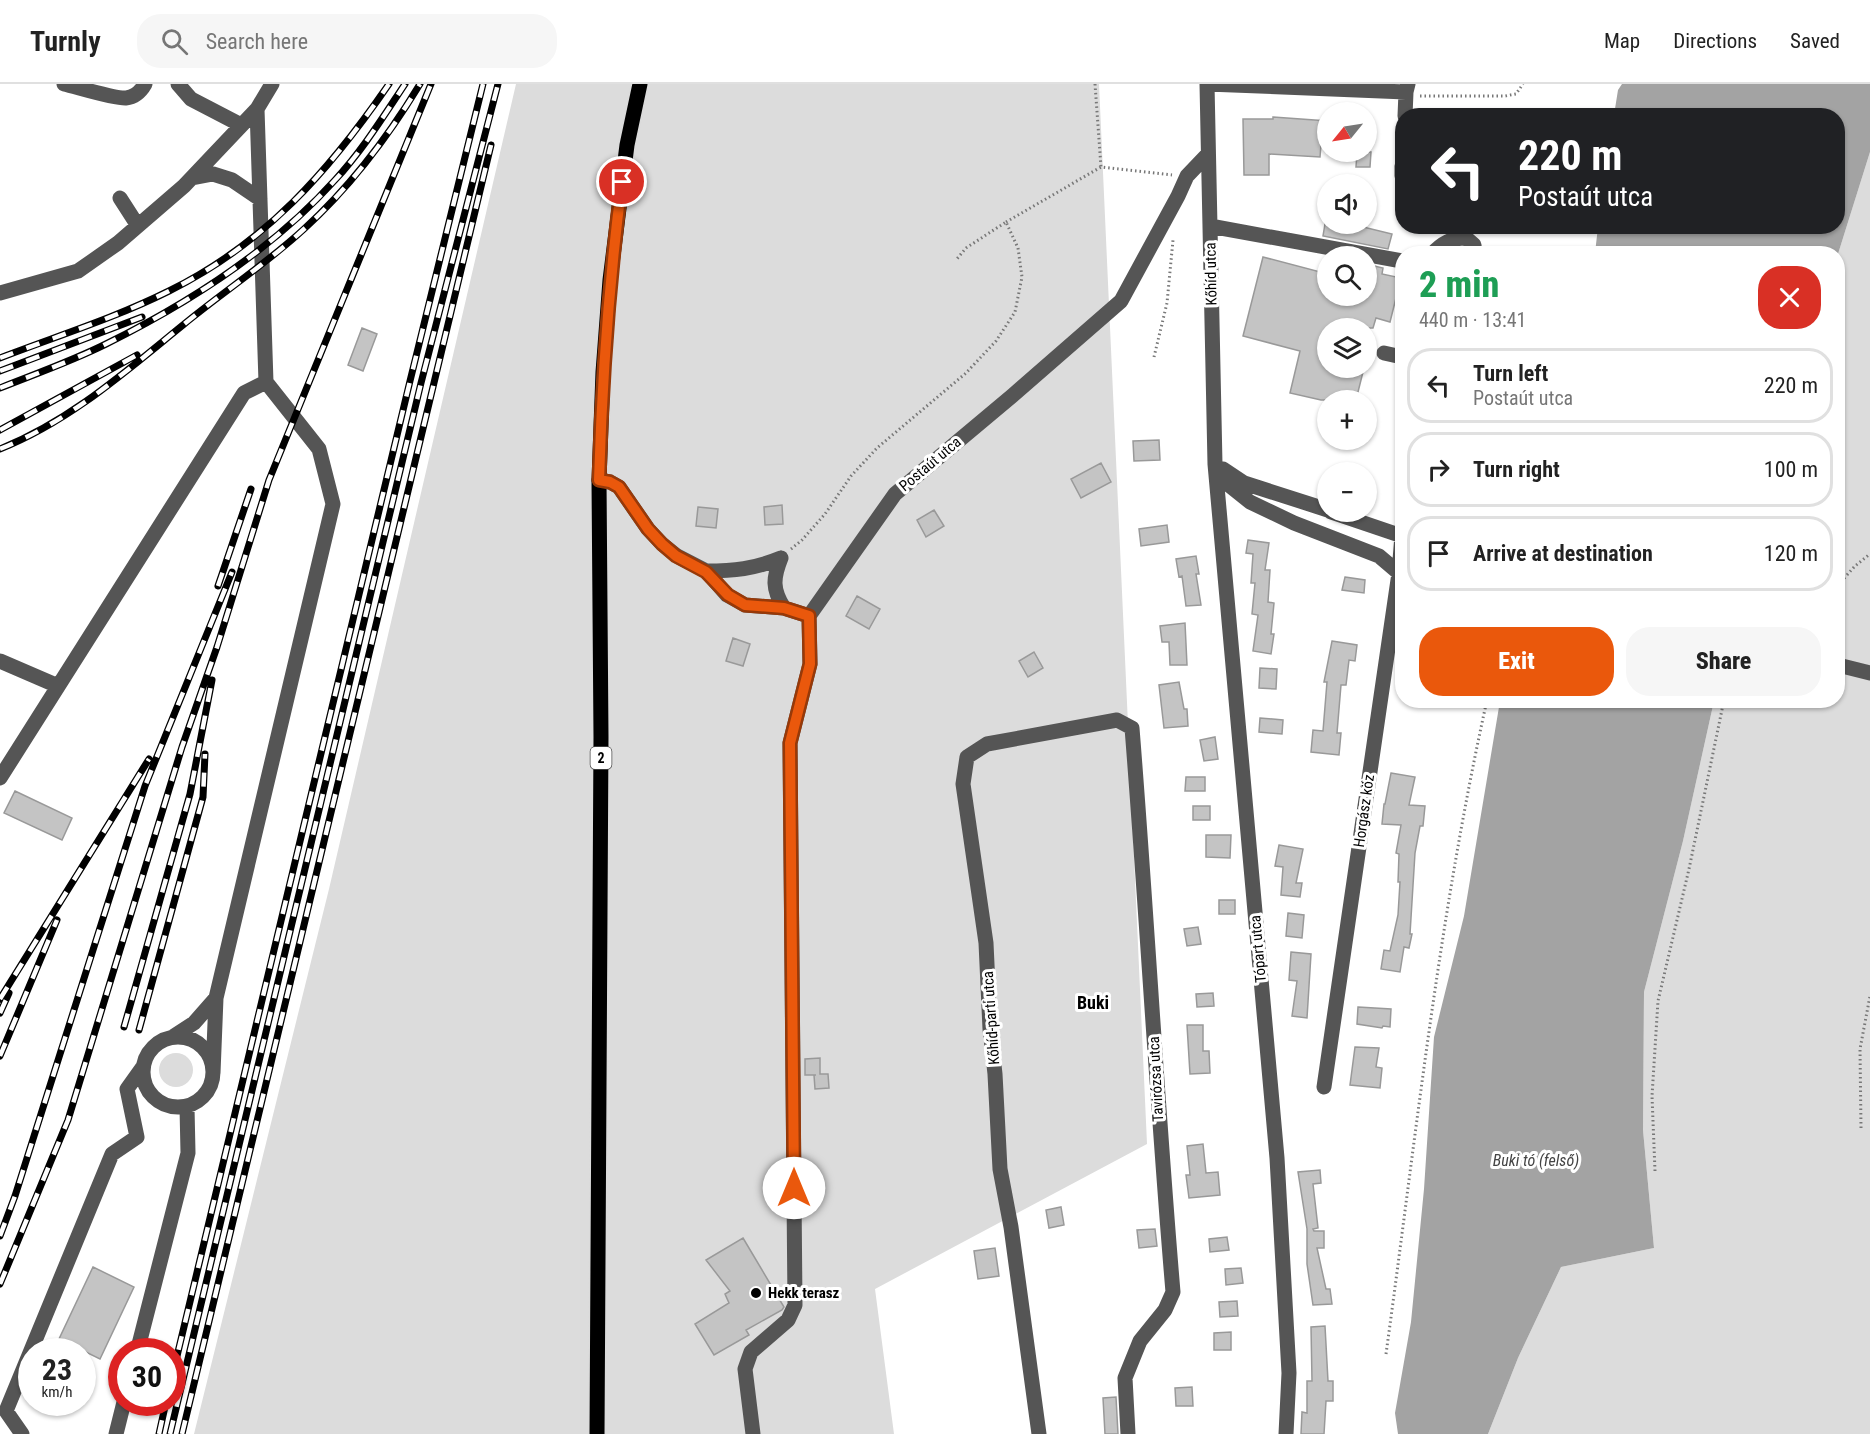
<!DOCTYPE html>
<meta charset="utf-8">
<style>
:root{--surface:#fff;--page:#f6f6f6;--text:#222;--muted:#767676;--line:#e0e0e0;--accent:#ea580c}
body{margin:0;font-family:"Roboto Condensed",sans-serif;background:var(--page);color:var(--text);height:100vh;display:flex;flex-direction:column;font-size:22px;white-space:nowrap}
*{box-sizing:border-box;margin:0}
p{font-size:20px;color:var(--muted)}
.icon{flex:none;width:33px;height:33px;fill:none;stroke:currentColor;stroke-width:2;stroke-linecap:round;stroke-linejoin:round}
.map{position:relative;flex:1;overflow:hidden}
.side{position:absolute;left:1395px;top:162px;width:450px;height:462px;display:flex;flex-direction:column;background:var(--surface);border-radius:24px;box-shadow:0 2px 4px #0004}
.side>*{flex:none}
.top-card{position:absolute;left:1395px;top:24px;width:450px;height:126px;border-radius:24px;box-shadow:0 2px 4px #0004;background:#202124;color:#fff;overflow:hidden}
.needle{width:39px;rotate:240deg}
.fabs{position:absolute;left:1317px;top:18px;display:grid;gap:12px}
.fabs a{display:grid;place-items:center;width:60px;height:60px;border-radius:50%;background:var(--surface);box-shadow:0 2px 4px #0004;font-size:30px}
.speed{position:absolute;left:18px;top:1254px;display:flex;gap:12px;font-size:30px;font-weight:700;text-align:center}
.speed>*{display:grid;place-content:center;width:78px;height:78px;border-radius:50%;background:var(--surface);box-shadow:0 2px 4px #0004;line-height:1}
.speed small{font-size:15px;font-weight:400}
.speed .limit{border:9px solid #d22;background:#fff;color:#111}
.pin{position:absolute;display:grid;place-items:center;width:51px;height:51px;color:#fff;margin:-26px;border:3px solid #fff;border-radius:50%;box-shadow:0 2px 6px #0007}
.me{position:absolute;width:66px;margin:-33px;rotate:0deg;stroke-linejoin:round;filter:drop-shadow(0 0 4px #0008)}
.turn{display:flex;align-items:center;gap:21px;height:126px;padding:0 24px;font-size:27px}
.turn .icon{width:78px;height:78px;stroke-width:2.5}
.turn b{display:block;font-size:42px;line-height:51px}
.round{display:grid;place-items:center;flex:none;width:63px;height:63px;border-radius:24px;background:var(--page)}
.summary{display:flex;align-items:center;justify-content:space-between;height:102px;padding:0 24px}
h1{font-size:36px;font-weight:800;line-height:45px;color:#1e9e55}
.action{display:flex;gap:12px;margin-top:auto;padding:12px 24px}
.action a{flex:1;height:69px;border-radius:24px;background:var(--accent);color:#fff;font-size:24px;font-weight:800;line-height:69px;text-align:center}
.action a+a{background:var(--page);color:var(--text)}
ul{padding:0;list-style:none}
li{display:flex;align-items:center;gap:18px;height:75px;margin:0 12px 9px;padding:0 12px;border:3px solid var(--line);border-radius:24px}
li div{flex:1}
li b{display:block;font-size:22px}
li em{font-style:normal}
header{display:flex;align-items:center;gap:36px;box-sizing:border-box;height:84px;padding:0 30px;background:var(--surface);border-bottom:2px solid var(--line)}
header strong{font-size:28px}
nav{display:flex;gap:33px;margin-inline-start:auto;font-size:21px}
.search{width:420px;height:54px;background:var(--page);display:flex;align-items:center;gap:15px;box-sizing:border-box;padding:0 21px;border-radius:24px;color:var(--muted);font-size:22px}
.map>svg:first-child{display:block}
.green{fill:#dcdcdc}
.water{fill:#a3a3a3}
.building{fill:#c4c4c4;stroke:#999;stroke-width:1.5}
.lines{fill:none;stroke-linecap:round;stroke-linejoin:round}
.major-casing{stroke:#dbdbdb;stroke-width:18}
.path{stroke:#777;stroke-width:3;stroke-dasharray:1.5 3;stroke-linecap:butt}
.minor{stroke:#555;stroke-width:15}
.major{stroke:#000;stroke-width:15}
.rail-casing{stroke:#000;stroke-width:7}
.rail{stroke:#fff;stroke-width:4.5;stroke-dasharray:14;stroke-linecap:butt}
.route-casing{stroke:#983908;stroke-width:15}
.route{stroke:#ea580c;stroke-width:10}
.poi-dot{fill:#000;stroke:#fff;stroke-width:2}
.labels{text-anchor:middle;stroke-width:6;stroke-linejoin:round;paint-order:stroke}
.shield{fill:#fff;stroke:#4c4c4c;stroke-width:1.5}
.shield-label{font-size:14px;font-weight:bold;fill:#000}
.street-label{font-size:15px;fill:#000;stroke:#fff}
.poi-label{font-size:15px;font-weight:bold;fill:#000;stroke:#fff;text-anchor:start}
.water-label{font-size:16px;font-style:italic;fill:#444;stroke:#fff}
.quarter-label{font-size:18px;font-weight:bold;fill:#000;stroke:#fff}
</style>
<header>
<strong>Turnly</strong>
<div class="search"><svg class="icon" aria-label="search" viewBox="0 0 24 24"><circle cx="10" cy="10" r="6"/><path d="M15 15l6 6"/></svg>Search here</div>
<nav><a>Map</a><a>Directions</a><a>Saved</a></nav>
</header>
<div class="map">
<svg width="1870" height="1350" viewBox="0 0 1870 1350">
<rect width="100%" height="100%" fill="#fff"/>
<path class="green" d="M 516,0 L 1099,0 L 1147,1060 L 875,1205 L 894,1350 L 194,1350 L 329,805 Z
M 1870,68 L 1870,1350 L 1488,1350 L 1518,1274 L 1561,1183 L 1654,1164 L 1643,1046 L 1644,908 L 1683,757 L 1714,617 L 1838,616 L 1838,170 Z
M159 986a17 17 0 1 1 34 0a17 17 0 1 1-34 0Z"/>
<path class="water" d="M 1622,0 L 1870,0 L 1870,68 L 1838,170 L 1595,169 L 1598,143 L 1838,142 L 1838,32 L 1614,31 L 1618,6 Z
M 1500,617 L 1714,617 L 1683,757 L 1644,908 L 1643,1046 L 1654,1164 L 1561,1183 L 1518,1274 L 1488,1350 L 1398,1350 L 1395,1329 L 1411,1238 L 1424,1105 L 1434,953 L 1464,832 Z"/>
<path class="building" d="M 1273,33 L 1328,37 L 1328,61 L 1321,61 L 1320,73 L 1269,70 L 1269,91 L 1244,91 L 1243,35 L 1273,35 Z
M 1357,68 L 1371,68 L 1370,83 L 1356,83 Z
M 1325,140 L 1351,140 L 1392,150 L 1388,165 L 1323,152 Z
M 1263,173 L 1328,190 L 1328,212 L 1366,212 L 1366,180 L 1383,184 L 1382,190 L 1401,194 L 1390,238 L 1376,234 L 1373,244 L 1328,244 L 1328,284 L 1364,284 L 1356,316 L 1321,316 L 1290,309 L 1300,267 L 1243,252 Z
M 362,244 L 377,250 L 363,287 L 348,281 Z
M 1159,356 L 1160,376 L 1134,377 L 1133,357 Z
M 1101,379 L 1111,398 L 1081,414 L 1071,395 Z
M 782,421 L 783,440 L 765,441 L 764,423 Z
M 698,423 L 718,425 L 716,444 L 696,442 Z
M 934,426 L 944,442 L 926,453 L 917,436 Z
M 1167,441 L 1169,458 L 1141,462 L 1139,445 Z
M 1248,456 L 1269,459 L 1265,486 L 1270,486 L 1268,518 L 1274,519 L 1271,550 L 1274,550 L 1271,570 L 1253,567 L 1258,531 L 1252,530 L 1255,499 L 1251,499 L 1253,470 L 1246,469 Z
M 1196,472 L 1199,490 L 1196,490 L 1201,521 L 1186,522 L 1182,492 L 1179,493 L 1176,475 Z
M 1345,493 L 1365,496 L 1364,509 L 1342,506 Z
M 857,512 L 880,525 L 869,545 L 846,532 Z
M 1185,539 L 1187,581 L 1170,581 L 1169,558 L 1162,558 L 1160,542 Z
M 733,554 L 750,560 L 743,582 L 726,577 Z
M 1332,557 L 1357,561 L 1355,577 L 1349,576 L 1346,601 L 1341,601 L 1337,649 L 1341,649 L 1339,671 L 1311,668 L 1313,646 L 1323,647 L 1327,598 L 1324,598 Z
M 1034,568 L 1043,584 L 1028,593 L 1019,577 Z
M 1260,584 L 1277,585 L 1276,605 L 1259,604 Z
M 1179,598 L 1184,625 L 1187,625 L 1188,642 L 1164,644 L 1159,601 Z
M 1260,634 L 1283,636 L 1282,650 L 1259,648 Z
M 1215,653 L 1218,675 L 1204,677 L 1200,656 Z
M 1391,689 L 1415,693 L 1409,721 L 1425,722 L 1423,742 L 1420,742 L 1415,769 L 1410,850 L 1412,850 L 1409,864 L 1404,863 L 1400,888 L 1381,885 L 1384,866 L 1390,867 L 1398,831 L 1400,798 L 1398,798 L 1399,770 L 1396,769 L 1401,741 L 1382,740 L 1384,720 L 1385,720 Z
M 1186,693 L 1205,693 L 1205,707 L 1185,707 Z
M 15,707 L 72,734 L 62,756 L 4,729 Z
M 1193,722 L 1210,722 L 1210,736 L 1193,736 Z
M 1206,751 L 1231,751 L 1230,774 L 1206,773 Z
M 1279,761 L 1303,765 L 1296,799 L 1302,799 L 1300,813 L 1281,811 L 1283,783 L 1275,782 Z
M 1219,816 L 1235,816 L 1235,830 L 1219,830 Z
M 1288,829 L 1304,831 L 1302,854 L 1286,852 Z
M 1198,843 L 1201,860 L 1187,862 L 1184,845 Z
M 1291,868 L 1311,870 L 1307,934 L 1292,932 L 1297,897 L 1289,896 Z
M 1213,909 L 1214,922 L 1197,923 L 1196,910 Z
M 1358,923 L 1391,925 L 1390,943 L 1383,942 L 1382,944 L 1357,940 Z
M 1187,941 L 1203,941 L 1203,967 L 1209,967 L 1210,989 L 1190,990 Z
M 1355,963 L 1379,964 L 1376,983 L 1382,984 L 1380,1004 L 1350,1001 Z
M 820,974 L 820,990 L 828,990 L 829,1004 L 815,1005 L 814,991 L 816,991 L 805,991 L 805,975 Z
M 1203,1060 L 1206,1089 L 1218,1088 L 1220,1111 L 1189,1114 L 1186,1091 L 1190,1091 L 1187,1062 Z
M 1320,1086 L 1321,1099 L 1313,1100 L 1318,1144 L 1313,1145 L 1314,1147 L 1324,1147 L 1324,1164 L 1317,1164 L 1326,1205 L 1330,1205 L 1332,1220 L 1313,1221 L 1307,1180 L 1307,1145 L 1298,1088 Z
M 1061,1123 L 1064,1141 L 1049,1144 L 1046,1126 Z
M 1155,1145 L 1157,1162 L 1139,1164 L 1137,1146 Z
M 1227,1153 L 1229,1166 L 1210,1168 L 1209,1155 Z
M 743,1154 L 784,1223 L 782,1226 L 746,1246 L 749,1251 L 714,1271 L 695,1240 L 729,1219 L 725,1210 L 730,1207 L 706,1176 Z
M 995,1164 L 999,1192 L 978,1195 L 974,1167 Z
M 93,1183 L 134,1203 L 100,1275 L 59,1255 Z
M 1241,1184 L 1243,1199 L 1226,1201 L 1225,1185 Z
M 1237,1217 L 1238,1232 L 1220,1233 L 1219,1218 Z
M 1325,1242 L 1328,1297 L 1333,1297 L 1333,1317 L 1326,1317 L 1324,1350 L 1301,1350 L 1302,1328 L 1307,1329 L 1307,1297 L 1312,1297 L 1311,1243 Z
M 1231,1248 L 1231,1266 L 1214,1266 L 1214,1249 Z
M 1192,1303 L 1193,1322 L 1176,1322 L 1175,1304 Z
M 1116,1313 L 1118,1350 L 1105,1350 L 1103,1314 Z"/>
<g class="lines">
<g class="major-casing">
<path id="major" d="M 597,1350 L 601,653 L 599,396 L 603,288 L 610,196 L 627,61 L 640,0"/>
</g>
<path class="path" d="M 1095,0 L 1101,83
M 1420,12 L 1505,12 L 1516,10 L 1523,0
M 1006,138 L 1101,83 L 1172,91
M 1154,273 L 1167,219 L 1173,156
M 791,465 L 802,456 L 825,430 L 851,392 L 877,364 L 966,289 L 996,257 L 1015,228 L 1022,193 L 1018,164 L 1006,138 L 966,164 L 956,176
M 1838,501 L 1855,482 L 1870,470
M 1861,1044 L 1860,965 L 1870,912
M 1655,1087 L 1652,1012 L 1658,917 L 1689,785 L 1724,616
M 1386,1270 C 1416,1052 1439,832 1487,616"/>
<path class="minor" d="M 64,0 C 77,3 115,15 126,14 C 135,13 141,7 145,0
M 178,0 L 191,15 L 241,41
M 1207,0 L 1215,380 L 1277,1074 L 1289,1289 L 1286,1350
M 1207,0 L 1406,8
M 1405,32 L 1406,8 L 1408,0
M 1402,92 L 1402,82
M 192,94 L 213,90 L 232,96 L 260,115
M 120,114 L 138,142
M 1210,142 L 1402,177
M 1432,170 C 1442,159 1451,154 1466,154 L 1474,161 L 1475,170
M 0,209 L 78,187 L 118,159 L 184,102 L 257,25
M 1384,269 L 1402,273
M 1216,382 L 1230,402 L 1250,418 L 1294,439 L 1379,472 L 1399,489
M 1223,385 L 1244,399 L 1328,426
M 599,396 L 610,398 L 619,403 L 648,445 L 662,460 L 677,472 L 706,487 L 727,511 L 745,521 L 784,524 L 809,532
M 1331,428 L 1402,452
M 781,474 C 773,494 772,505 784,524
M 706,487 C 734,487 754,485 781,474
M 809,532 L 895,410 L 1012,312 L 1121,217 L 1178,112 L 1187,92 L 1208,70
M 0,577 L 58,602
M 1838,581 L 1870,589
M 0,694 L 244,309 L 266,298
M 174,952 L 194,939 L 216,914
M143 988a35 35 0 1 1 70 0a35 35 0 1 1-70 0Z
M 213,989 L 216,914 L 333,420 L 319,365 L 266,298 L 257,25 L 272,0
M 1324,1003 L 1399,489 L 1402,451
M 137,1268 L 188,1069 L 187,1023
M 22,1350 L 6,1327 L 112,1070 L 137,1053 L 127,1005 L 142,984
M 116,1350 L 124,1318
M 753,1350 L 745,1285 L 751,1268 L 788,1236 L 795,1221 L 790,659 L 810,580 L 809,532
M 1039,1350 L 1011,1143 L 1000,1085 L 995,990 L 990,945 L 986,859 L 963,700 L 967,673 L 987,660 L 1117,636 L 1132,644 C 1147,832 1157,1020 1173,1208 L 1165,1226 L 1140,1257 L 1125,1294 L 1128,1350"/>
<use href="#major" class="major"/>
<g class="rail-casing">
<path id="rail" d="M 0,274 C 57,252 115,234 169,207 C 266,159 329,87 389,0
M 0,287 L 142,233
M 0,304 C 35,290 72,277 106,260 C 189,219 272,166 335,96 C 362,67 383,33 405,0
M 0,346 L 137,271
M 0,365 C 70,337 125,288 183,241 C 223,208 266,180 304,145 C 350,103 388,53 420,0
M 218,502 L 251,405
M 0,915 L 149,675
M 0,929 L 9,909
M 124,943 L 190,710 L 212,596
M 139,946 L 203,713 L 205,670
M 0,972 L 57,836
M 0,1152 L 15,1112 L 145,702 L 232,488
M 0,1200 L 68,1036 L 182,663 L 217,563 L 269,396 L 431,0
M 172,1293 L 410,297 L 483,0
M 159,1350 L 166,1318
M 170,1350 L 421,299 L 498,0
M 182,1350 L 491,61"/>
</g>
<use href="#rail" class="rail"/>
</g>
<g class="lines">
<g class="route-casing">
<path id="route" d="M 622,98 C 609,197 602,296 599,396 L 610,398 L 619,403 L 648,445 L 662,460 L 676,472 L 706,488 L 728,511 L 745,521 L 784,524 L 809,532 L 810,580 L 790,659 L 794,1104"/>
</g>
<use href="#route" class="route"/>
</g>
<circle class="poi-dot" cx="756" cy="1209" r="6"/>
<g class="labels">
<rect class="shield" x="590.5" y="663" width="21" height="22" rx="4.5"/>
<g class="shield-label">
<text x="601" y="679">2</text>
</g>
<g class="street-label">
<text transform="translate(1211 190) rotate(-91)" y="5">Kőhíd utca</text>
<text transform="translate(930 380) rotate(-40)" y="5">Postaút utca</text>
<text transform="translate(1364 727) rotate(-82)" y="5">Horgász köz</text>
<text transform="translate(1258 865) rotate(-95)" y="5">Tópart utca</text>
<text transform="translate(991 934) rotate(-94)" y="5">Kőhíd-parti utca</text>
<text transform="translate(1156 995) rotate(-93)" y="5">Tavirózsa utca</text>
</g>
<g class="poi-label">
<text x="768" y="1214">Hekk terasz</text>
</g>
<g class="water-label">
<text x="1536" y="1082">Buki tó (felső)</text>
</g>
<g class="quarter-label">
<text x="1093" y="925">Buki</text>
</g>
</g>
</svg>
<div class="fabs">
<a><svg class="needle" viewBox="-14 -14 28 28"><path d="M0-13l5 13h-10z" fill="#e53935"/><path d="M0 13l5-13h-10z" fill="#767676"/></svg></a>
<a><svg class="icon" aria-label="sound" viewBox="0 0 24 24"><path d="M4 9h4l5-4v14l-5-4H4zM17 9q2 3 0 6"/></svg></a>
<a><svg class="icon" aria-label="search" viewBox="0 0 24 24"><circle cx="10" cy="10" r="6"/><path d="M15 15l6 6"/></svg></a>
<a><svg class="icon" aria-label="layers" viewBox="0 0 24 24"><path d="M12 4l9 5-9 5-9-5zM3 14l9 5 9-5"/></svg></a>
<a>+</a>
<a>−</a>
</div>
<div class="speed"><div>23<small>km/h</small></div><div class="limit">30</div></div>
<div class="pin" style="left:622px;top:98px;background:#d93025"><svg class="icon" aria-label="arrive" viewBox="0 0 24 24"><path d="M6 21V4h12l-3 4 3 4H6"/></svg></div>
<svg class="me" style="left:794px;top:1104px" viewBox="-20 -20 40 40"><circle r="19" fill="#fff"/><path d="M0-13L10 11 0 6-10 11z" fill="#ea580c"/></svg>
<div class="top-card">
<div class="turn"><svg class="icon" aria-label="left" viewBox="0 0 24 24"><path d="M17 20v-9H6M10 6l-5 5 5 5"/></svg><div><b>220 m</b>Postaút utca</div></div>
</div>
<section class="side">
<div class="summary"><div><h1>2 min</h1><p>440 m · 13:41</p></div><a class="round" style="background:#d93025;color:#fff"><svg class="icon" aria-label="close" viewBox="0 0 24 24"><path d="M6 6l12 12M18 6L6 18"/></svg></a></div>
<ul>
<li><svg class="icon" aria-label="left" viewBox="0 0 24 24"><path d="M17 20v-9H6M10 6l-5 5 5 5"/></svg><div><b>Turn left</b><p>Postaút utca</p></div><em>220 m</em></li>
<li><svg class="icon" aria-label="right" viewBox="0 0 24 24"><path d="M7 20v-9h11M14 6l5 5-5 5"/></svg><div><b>Turn right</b></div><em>100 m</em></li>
<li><svg class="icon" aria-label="arrive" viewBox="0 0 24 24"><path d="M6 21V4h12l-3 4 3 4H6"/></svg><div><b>Arrive at destination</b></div><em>120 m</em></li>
</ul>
<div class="action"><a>Exit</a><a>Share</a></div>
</section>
</div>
